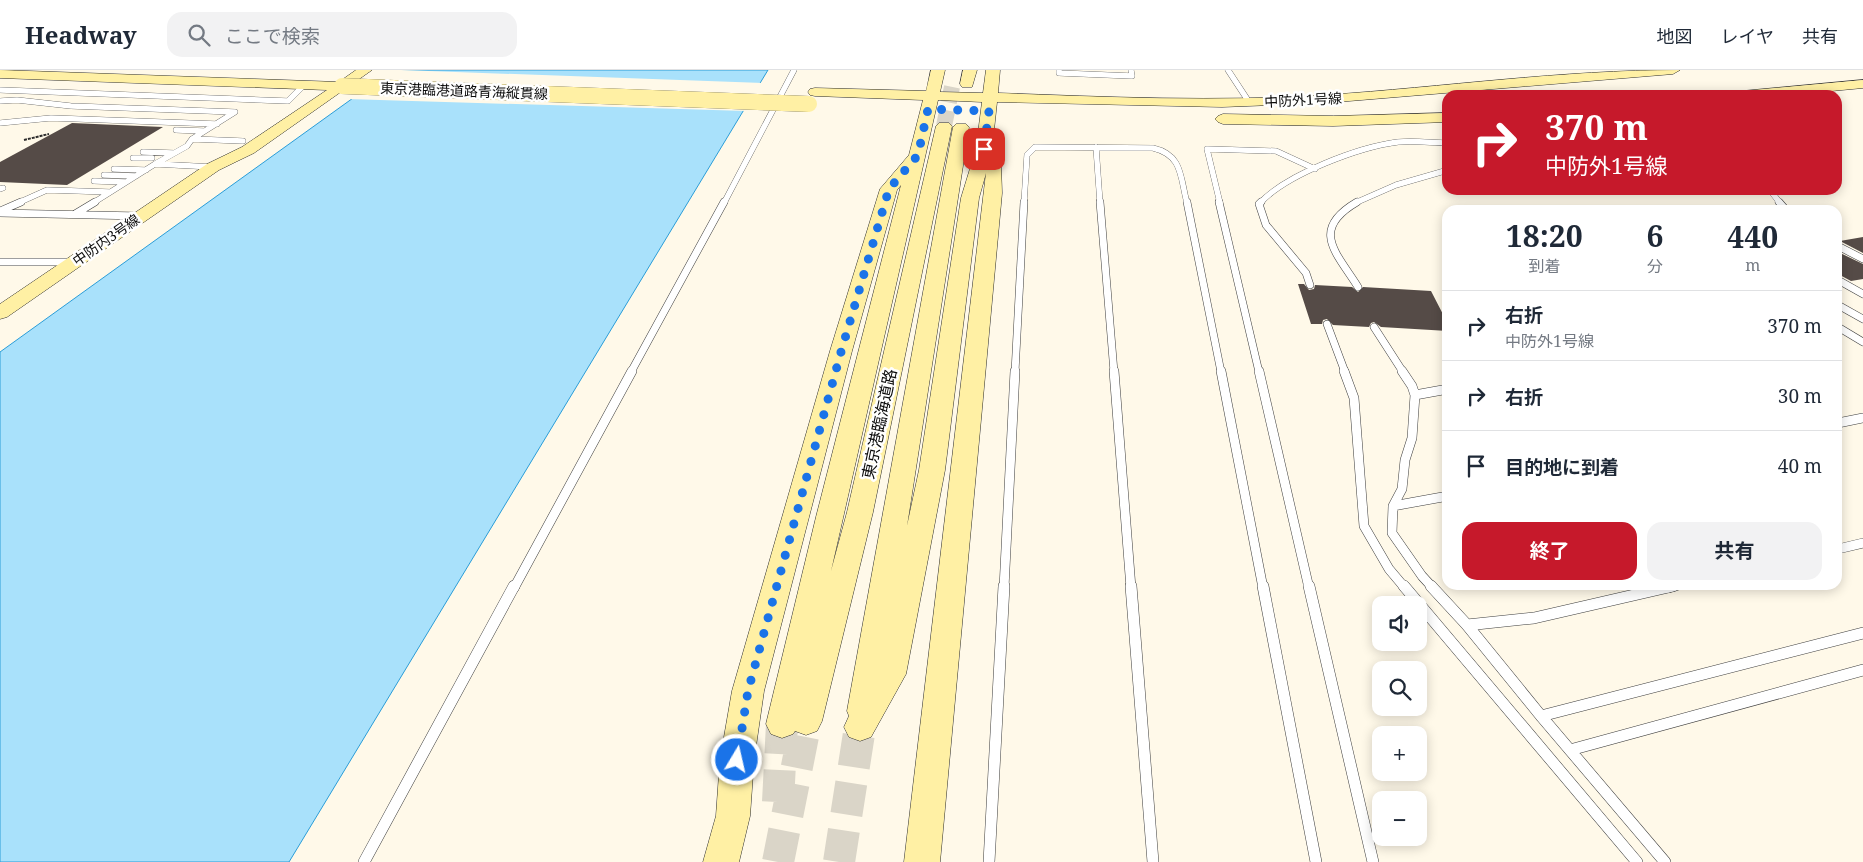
<!DOCTYPE html>
<html lang="ja">
<meta charset="utf-8">
<style>
:root{--surface:#fff;--page:#f2f2f3;--text:#1f2937;--muted:#747a83;--line:#e0e1e3;--accent:#c6192b}
body{margin:0;font-family:"Noto Serif","Noto Sans JP",serif;background:var(--page);color:var(--text);height:100vh;display:flex;flex-direction:column;font-size:19px;white-space:nowrap}
*{box-sizing:border-box;margin:0}
p{font-size:16px;color:var(--muted)}
.icon{flex:none;width:28px;height:28px;fill:none;stroke:currentColor;stroke-width:2;stroke-linecap:round;stroke-linejoin:round}
.map{position:relative;flex:1;overflow:hidden}
.side{position:absolute;left:1442px;top:135px;width:400px;height:385px;display:flex;flex-direction:column;background:var(--surface);border-radius:15px;box-shadow:0 2px 12px #0003}
.side>*{flex:none}
.hud{position:absolute;left:1442px;top:20px;width:400px;height:105px;border-radius:15px;box-shadow:0 2px 12px #0003;background:#c6192b;color:#fff;overflow:hidden}
.fabs{position:absolute;left:1372px;top:526px;display:grid;gap:10px}
.fabs a{display:grid;place-items:center;width:55px;height:55px;border-radius:10px;background:var(--surface);box-shadow:0 2px 12px #0003;font-size:25px}
.pin{position:absolute;display:grid;place-items:center;width:42px;height:42px;color:#fff;margin:-21px;border-radius:10px;box-shadow:0 2px 8px #0006}
.me{position:absolute;width:55px;margin:-28px;rotate:9deg;stroke-linejoin:round;filter:drop-shadow(0 0 4px #0008)}
.turn{display:flex;align-items:center;gap:18px;height:105px;padding:0 20px;font-size:22px}
.turn .icon{width:65px;height:65px;stroke-width:2.5}
.turn b{display:block;font-size:35px;line-height:42px}
.eta{display:flex;justify-content:space-evenly;align-items:center;height:85px;text-align:center}
.eta b{font-size:30px;font-weight:700;line-height:35px}
.action{display:flex;gap:10px;margin-top:auto;padding:10px 20px}
.action a{flex:1;height:58px;border-radius:15px;background:var(--accent);color:#fff;font-size:20px;font-weight:700;line-height:58px;text-align:center}
.action a+a{background:var(--page);color:var(--text)}
ul{padding:0;list-style:none}
li{display:flex;align-items:center;gap:15px;height:70px;padding:0 20px;border-top:1px solid var(--line)}
li div{flex:1}
li b{display:block;font-size:19px}
li em{font-style:normal}
header{display:flex;align-items:center;gap:30px;box-sizing:border-box;height:70px;padding:0 25px;background:var(--surface);border-bottom:1px solid var(--line)}
header strong{font-size:24px}
nav{display:flex;gap:28px;margin-inline-start:auto;font-size:18px}
.search{width:350px;height:45px;background:var(--page);display:flex;align-items:center;gap:12px;box-sizing:border-box;padding:0 18px;border-radius:15px;color:var(--muted);font-size:19px}
.map>svg:first-child{display:block}
.water{fill:#a9e1fb;stroke:#2a9dd8}
.pier{fill:#fff9e9}
.building{fill:#554b47}
.lines{fill:none;stroke-linecap:round;stroke-linejoin:round}
.secondary-tunnel-far1{stroke:#dad5c8;stroke-width:16;stroke-dasharray:16 8;stroke-linecap:butt}
.secondary-tunnel{stroke:#dad5c8;stroke-width:32;stroke-dasharray:32 16;stroke-linecap:butt}
.lane-far3-casing{stroke:#3e3e3e;stroke-width:6}
.lane-far2-casing{stroke:#3e3e3e;stroke-width:8}
.lane-far1-casing{stroke:#3e3e3e;stroke-width:10}
.lane-casing{stroke:#3e3e3e;stroke-width:12}
.secondary-casing{stroke:#2d2d2d;stroke-width:1}
.path{stroke:#2d2d2d;stroke-width:2;stroke-dasharray:3 1;stroke-linecap:butt}
.lane-far3{stroke:#fff;stroke-width:5.5}
.lane-far2{stroke:#fff;stroke-width:7}
.lane-far1{stroke:#fff;stroke-width:9}
.lane{stroke:#fff;stroke-width:11}
.secondary{fill:#fff0a4;fill-rule:evenodd}
.secondary-bridge-casing{stroke:#2d2d2d;stroke-width:16;stroke-linecap:butt}
.secondary-bridge{stroke:#fff0a4;stroke-width:16}
.route{stroke:#1a73e8;stroke-width:9;stroke-dasharray:0 16.2}
.labels{text-anchor:middle;stroke-width:5;stroke-linejoin:round;paint-order:stroke}
.far-street-label{font-size:14px;fill:#0b0b0b;stroke:#fff}
.street-label{font-size:16px;fill:#0b0b0b;stroke:#fff}
</style>
<header>
<strong>Headway</strong>
<div class="search"><svg class="icon" aria-label="search" viewBox="0 0 24 24"><circle cx="10" cy="10" r="6"/><path d="M15 15l6 6"/></svg>ここで検索</div>
<nav><a>地図</a><a>レイヤ</a><a>共有</a></nav>
</header>
<div class="map">
<svg width="1863" height="792" viewBox="0 0 1863 792">
<rect width="100%" height="100%" fill="#fff9e9"/>
<path class="water" d="M 392,0 L 768,0 L 289,792 L 0,792 L 0,282 Z"/>
<path class="pier" d="M 387,0 L 401,0 L 763,13 L 746,41 L 347,29 Z"/>
<path class="building" d="M 72,53 L 163,57 L 67,115 L 0,112 L 0,92 Z
M 1863,167 L 1863,183 L 1840,171 Z
M 1838,182 L 1863,194 L 1863,209 L 1851,211 L 1838,204 Z
M 1298,214 L 1304,214 L 1309,220 L 1314,219 L 1315,215 L 1352,217 L 1358,222 L 1363,217 L 1431,221 L 1448,254 L 1448,261 L 1381,257 L 1374,252 L 1371,253 L 1369,257 L 1333,255 L 1327,249 L 1323,250 L 1322,254 L 1311,254 Z"/>
<g class="lines">
<path class="secondary-tunnel-far1" d="M 944,56 L 953,12"/>
<path class="secondary-tunnel" d="M 778,732 L 782,654
M 778,792 L 806,651
M 839,792 L 860,657"/>
<g class="lane-far3-casing">
<path id="lane-far3" d="M 1059,0 L 1059,3 L 1132,6 L 1131,0
M 1228,0 L 1249,32
M 0,20 L 288,31 L 304,15
M 0,31 L 17,30 L 71,36 L 235,42 L 192,69 L 243,71
M 0,53 L 51,48 L 217,54
M 176,60 L 204,61
M 192,69 L 187,76 L 155,94 L 213,97
M 1096,77 L 1100,133
M 143,82 L 174,83
M 133,88 L 152,88
M 114,99 L 146,100
M 104,105 L 136,106
M 94,111 L 126,112
M 0,119 L 3,118
M 1770,120 L 1780,133
M 18,133 L 47,120 L 110,122
M 93,133 L 155,94
M 724,133 L 794,0
M 1024,133 L 1027,85 L 1035,77 L 1153,78 C 1183,85 1180,107 1187,133
M 1220,133 L 1207,79 L 1276,81 L 1315,99
M 1260,133 C 1287,104 1359,77 1398,72 C 1415,70 1432,73 1448,73
M 1355,133 L 1396,115 L 1448,100"/>
</g>
<g class="lane-far2-casing">
<path id="lane-far2" d="M 1100,132 L 1114,302
M 1187,132 L 1221,302
M 1219,132 L 1259,302
M 1261,132 L 1259,134 L 1266,155 L 1306,203 L 1310,215
M 1357,132 C 1309,160 1337,183 1358,217
M 1779,132 L 1786,140
M 0,141 L 21,132
M 0,143 L 140,146
M 75,144 L 95,132
M 1838,176 L 1863,189
M 0,192 L 72,192
M 1838,210 L 1863,224
M 1838,235 L 1863,249
M 1327,254 L 1345,302
M 1374,257 L 1403,302
M 1838,257 L 1863,272
M 631,302 L 724,132
M 1015,302 L 1024,132"/>
</g>
<g class="lane-far1-casing">
<path id="lane-far1" d="M 1114,301 L 1131,518
M 1221,301 L 1263,518
M 1259,301 L 1309,518
M 1344,301 L 1354,328 L 1364,456 L 1389,499 L 1405,518
M 1402,301 L 1412,316 L 1415,325 L 1412,368 L 1405,390 L 1402,419 L 1393,436 L 1392,463 L 1422,506 L 1433,518
M 1415,325 L 1448,319
M 1838,353 L 1863,348
M 1393,436 L 1448,426
M 1838,479 L 1863,473
M 514,518 L 632,301
M 1004,518 L 1015,301
M 1668,518 L 1679,515"/>
</g>
<g class="lane-casing">
<path id="lane" d="M 1131,516 L 1153,792
M 1263,516 L 1316,792
M 1309,516 L 1373,792
M 1404,516 L 1637,792
M 1431,516 L 1467,555 L 1534,548 L 1673,516
M 1467,555 L 1541,646 L 1665,792
M 1541,646 L 1863,563
M 1570,680 L 1863,600
M 364,792 L 514,516
M 989,792 L 1004,516"/>
</g>
<g class="secondary-casing">
<path id="secondary" d="M 0,0 L 339,12 L 356,0 L 372,0 L 254,83 L 219,100 L 7,247 L 0,249 L 0,234 L 207,94 L 242,77 L 327,20 L 0,8 Z
M 931,0 L 945,0 L 940,22 L 983,23 L 986,0 L 1000,0 L 998,23 C 1107,27 1217,32 1326,25 C 1444,17 1562,0 1680,0 L 1673,4 L 1325,33 L 1222,37 L 997,32 L 992,79 L 1001,95 L 1002,123 L 940,792 L 904,792 L 986,103 L 979,128 L 945,400 L 906,604 L 871,667 L 860,671 L 849,667 L 844,657 L 849,646 L 847,641 L 953,57 L 956,54 L 966,54 L 969,57 L 907,456 L 919,400 L 961,128 L 976,79 L 982,32 L 938,30 L 831,501 L 847,442 L 936,56 L 939,53 L 949,53 L 952,56 L 873,442 L 822,651 L 817,661 L 806,665 L 795,661 L 793,664 L 782,668 L 771,664 L 766,654 L 816,447 L 901,115 L 897,120 L 852,281 L 764,621 L 754,690 L 750,746 L 739,792 L 703,792 L 716,746 L 720,690 L 732,621 L 830,281 L 880,119 L 909,85 L 923,30 L 815,26 L 810,25 L 808,22 L 810,19 L 815,18 L 926,21 Z
M 963,0 L 977,0 L 972,17 L 962,17 L 960,14 Z
M 1863,10 L 1863,18 L 1789,25 L 1735,25 L 1737,22 L 1742,21 Z
M 1448,43 L 1448,52 L 1333,56 L 1223,54 L 1218,52 L 1215,49 L 1218,46 L 1223,44 L 1333,46 Z"/>
</g>
<path class="path" d="M 24,70 L 49,64"/>
<use href="#lane-far3" class="lane-far3"/>
<use href="#lane-far2" class="lane-far2"/>
<use href="#lane-far1" class="lane-far1"/>
<use href="#lane" class="lane"/>
<use href="#secondary" class="secondary"/>
<g class="secondary-bridge-casing">
<path id="secondary-bridge" d="M 342,16 L 809,34"/>
</g>
<use href="#secondary-bridge" class="secondary-bridge"/>
</g>
<g class="lines">
<path class="route" d="M 737,690 L 748,621 L 841,282 L 889,119 L 918,85 L 928,39 L 989,41 L 984,79"/>
</g>
<g class="labels">
<g class="far-street-label">
<text transform="translate(464 21) rotate(2)" y="5">東京港臨港道路青海縦貫線</text>
<text transform="translate(1303 30) rotate(-3)" y="5">中防外1号線</text>
<text transform="translate(106 170) rotate(-35)" y="5">中防内3号線</text>
</g>
<g class="street-label">
<text transform="translate(879 354) rotate(-78)" y="6">東京港臨海道路</text>
</g>
</g>
</svg>
<div class="fabs">
<a><svg class="icon" aria-label="sound" viewBox="0 0 24 24"><path d="M4 9h4l5-4v14l-5-4H4zM17 9q2 3 0 6"/></svg></a>
<a><svg class="icon" aria-label="search" viewBox="0 0 24 24"><circle cx="10" cy="10" r="6"/><path d="M15 15l6 6"/></svg></a>
<a>+</a>
<a>−</a>
</div>
<div class="pin" style="left:984px;top:79px;background:#d93025"><svg class="icon" aria-label="arrive" viewBox="0 0 24 24"><path d="M6 21V4h12l-3 4 3 4H6"/></svg></div>
<svg class="me" style="left:737px;top:690px" viewBox="-20 -20 40 40"><circle r="17" fill="#1a73e8" stroke="#fff" stroke-width="3"/><path d="M0-11L8 9 0 5-8 9z" fill="#fff"/></svg>
<div class="hud">
<div class="turn"><svg class="icon" aria-label="right" viewBox="0 0 24 24"><path d="M7 20v-9h11M14 6l5 5-5 5"/></svg><div><b>370 m</b>中防外1号線</div></div>
</div>
<section class="side">
<div class="eta">
<div><b>18:20</b><p>到着</p></div>
<div><b>6</b><p>分</p></div>
<div><b>440</b><p>m</p></div>
</div>
<ul>
<li><svg class="icon" aria-label="right" viewBox="0 0 24 24"><path d="M7 20v-9h11M14 6l5 5-5 5"/></svg><div><b>右折</b><p>中防外1号線</p></div><em>370 m</em></li>
<li><svg class="icon" aria-label="right" viewBox="0 0 24 24"><path d="M7 20v-9h11M14 6l5 5-5 5"/></svg><div><b>右折</b></div><em>30 m</em></li>
<li><svg class="icon" aria-label="arrive" viewBox="0 0 24 24"><path d="M6 21V4h12l-3 4 3 4H6"/></svg><div><b>目的地に到着</b></div><em>40 m</em></li>
</ul>
<div class="action"><a>終了</a><a>共有</a></div>
</section>
</div>
